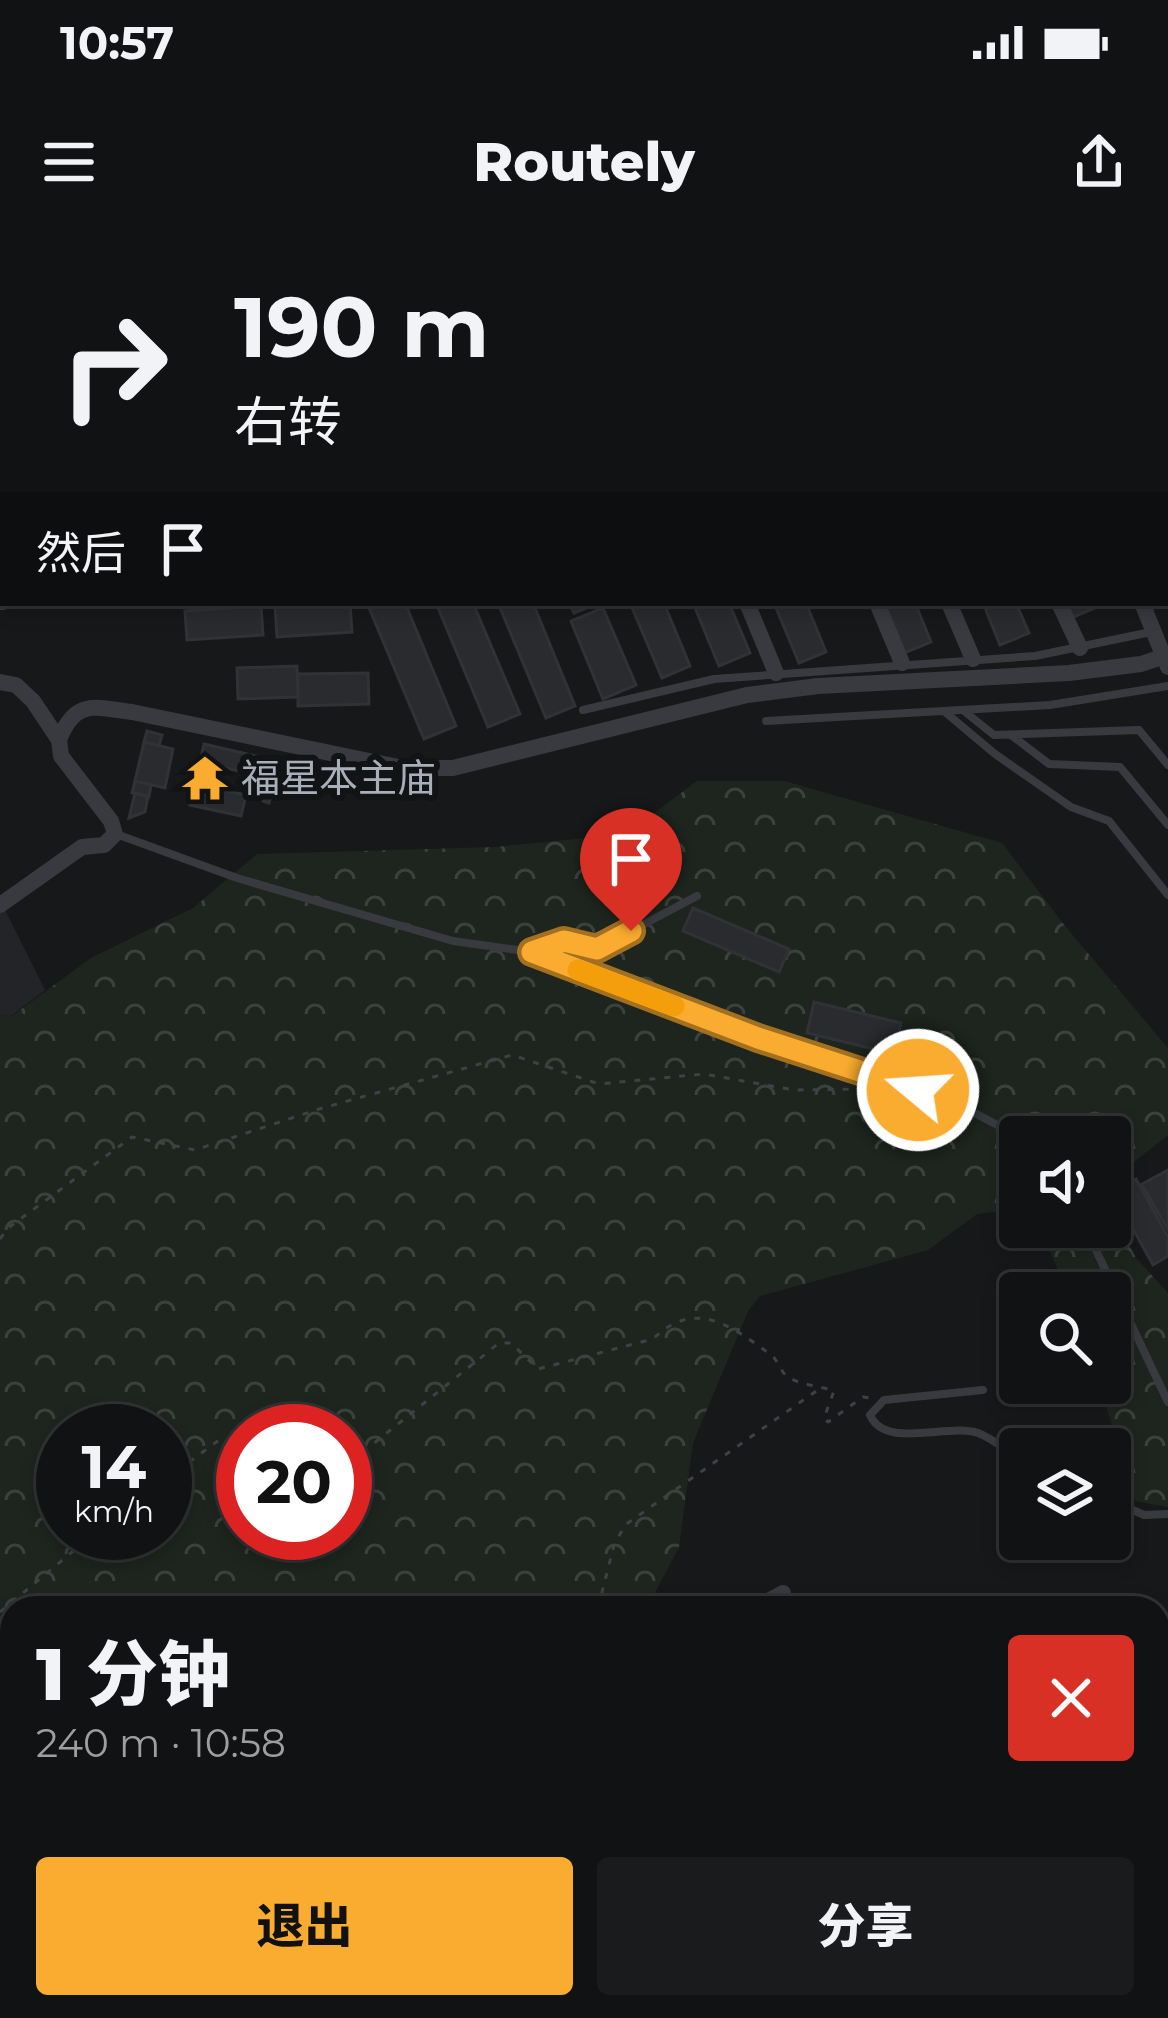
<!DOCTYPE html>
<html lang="zh">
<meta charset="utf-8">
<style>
:root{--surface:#111214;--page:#1a1b1d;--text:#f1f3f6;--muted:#9c9ea0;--line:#303234;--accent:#faac30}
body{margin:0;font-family:Montserrat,"Noto Sans SC",sans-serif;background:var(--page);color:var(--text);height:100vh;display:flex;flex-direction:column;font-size:45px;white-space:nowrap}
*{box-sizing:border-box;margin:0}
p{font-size:39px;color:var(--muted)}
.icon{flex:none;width:66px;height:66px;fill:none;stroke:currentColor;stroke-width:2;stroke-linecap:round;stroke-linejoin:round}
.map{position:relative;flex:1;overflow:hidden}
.panel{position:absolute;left:0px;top:1356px;width:1170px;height:423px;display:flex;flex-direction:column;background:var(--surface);border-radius:36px 36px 0 0;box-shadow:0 6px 18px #0003,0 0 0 3px var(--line)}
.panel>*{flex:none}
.hud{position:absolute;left:0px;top:0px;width:1170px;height:366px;box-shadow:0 6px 18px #0003,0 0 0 3px var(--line);background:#111214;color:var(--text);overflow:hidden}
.buttons{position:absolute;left:999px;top:876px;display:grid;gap:24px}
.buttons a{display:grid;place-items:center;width:132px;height:132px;border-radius:12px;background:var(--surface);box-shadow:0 6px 18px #0003,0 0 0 3px var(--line);font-size:60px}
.speed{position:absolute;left:36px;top:1164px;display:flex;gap:24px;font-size:60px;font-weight:700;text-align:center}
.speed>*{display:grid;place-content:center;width:156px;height:156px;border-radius:50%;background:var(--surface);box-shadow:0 6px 18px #0003,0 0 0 3px var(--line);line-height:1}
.speed small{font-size:30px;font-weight:400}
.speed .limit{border:18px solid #d22;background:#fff;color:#111}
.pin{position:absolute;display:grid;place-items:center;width:102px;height:102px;color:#fff;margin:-123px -51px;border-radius:50% 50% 50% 0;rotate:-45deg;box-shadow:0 0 12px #0007}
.pin .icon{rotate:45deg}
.me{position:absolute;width:132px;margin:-66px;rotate:288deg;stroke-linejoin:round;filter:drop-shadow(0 0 9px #0008)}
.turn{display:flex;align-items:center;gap:42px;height:252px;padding:0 36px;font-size:54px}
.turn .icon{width:156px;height:156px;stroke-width:2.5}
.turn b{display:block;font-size:84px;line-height:102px}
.then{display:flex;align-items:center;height:114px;padding:0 36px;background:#0003;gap:24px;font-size:45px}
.round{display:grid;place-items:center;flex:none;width:126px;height:126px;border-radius:12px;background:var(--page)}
.summary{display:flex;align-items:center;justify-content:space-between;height:204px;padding:0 36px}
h1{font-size:72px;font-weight:800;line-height:90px}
.primary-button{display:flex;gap:24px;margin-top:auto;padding:24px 36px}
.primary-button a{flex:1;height:138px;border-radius:12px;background:var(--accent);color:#111;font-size:48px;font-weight:800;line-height:138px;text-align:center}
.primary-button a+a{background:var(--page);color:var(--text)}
.status{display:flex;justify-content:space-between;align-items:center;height:84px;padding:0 60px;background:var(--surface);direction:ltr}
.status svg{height:33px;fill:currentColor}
header{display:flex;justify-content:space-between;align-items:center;height:156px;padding:0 36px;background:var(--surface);font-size:54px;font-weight:800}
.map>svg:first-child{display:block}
.built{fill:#232427}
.forest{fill:url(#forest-crowns);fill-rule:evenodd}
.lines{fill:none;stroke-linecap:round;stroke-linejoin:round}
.stream{stroke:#2d373f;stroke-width:4.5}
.building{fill:#2a2b2e;stroke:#313236;stroke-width:3}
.path{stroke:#3e4146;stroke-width:3;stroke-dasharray:6 9;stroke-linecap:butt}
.service{stroke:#383a3f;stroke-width:8}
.minor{stroke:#383a3f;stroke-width:16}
.motorway{stroke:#646870;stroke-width:30}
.route-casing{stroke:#a2701f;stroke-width:30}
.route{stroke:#faac30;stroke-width:21}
.slow{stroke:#f59e0b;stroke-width:21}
.labels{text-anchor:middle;stroke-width:12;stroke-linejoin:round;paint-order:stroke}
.poi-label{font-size:39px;fill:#a9afba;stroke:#121315;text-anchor:start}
</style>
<div class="status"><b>10:57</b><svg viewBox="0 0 49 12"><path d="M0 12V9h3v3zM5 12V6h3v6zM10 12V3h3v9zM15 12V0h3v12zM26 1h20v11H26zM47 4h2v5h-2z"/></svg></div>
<header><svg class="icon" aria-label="menu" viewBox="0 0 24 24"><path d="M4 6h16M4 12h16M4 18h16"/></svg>Routely<svg class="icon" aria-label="share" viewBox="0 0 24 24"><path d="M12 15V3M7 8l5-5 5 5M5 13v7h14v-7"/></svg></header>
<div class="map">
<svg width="1168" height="1778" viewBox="0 0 1168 1778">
<defs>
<pattern id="forest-crowns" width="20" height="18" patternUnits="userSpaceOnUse" patternTransform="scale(3)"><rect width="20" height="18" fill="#1d251e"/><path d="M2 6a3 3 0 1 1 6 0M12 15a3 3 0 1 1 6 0" fill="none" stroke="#3b423d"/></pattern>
</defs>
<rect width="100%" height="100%" fill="#17181a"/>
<path class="built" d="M 0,660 L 45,750 L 11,776 L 0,775 Z"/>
<path class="forest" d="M 697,541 L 784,541 L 1002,603 L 1065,686 L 1168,808 L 1168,895 L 1125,929 L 1110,954 L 1110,897 L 1020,897 L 1020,979 L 1009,970 L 977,974 L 928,1010 L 760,1056 L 748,1071 L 693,1203 L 679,1307 L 647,1368 L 12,1368 L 12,1767 L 282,1767 L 284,1778 L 0,1778 L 0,775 L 12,776 L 91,718 L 193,668 L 257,614 L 496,607 L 626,594 ZM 63,1191 L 165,1191 L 165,1293 L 63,1293 ZM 243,1191 L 345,1191 L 345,1293 L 243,1293 Z
M 1110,969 L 1136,1018 L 1168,1053 L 1168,1267 L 1135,1261 L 1099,1143 L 1110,1143 L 1110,1053 L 1069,1053 L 1044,999 L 1030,987 L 1110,987 Z
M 414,1767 L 602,1767 L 608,1778 L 405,1778 Z"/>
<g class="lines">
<path class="stream" d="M 720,0 L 724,3
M 453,3 L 461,0
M 961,3 L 963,2
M 0,161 L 3,160"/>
</g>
<path class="building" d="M 0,0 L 52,0 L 3,3 L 0,23 Z
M 0,217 L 3,225 L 3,310 L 0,302 Z
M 350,363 L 352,392 L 277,397 L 275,367 Z
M 367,363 L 405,363 L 456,486 L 424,499 Z
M 436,363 L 473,363 L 520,474 L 488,487 Z
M 498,363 L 533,363 L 575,466 L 546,478 Z
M 569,363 L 598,363 L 574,373 Z
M 630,363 L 664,363 L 690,426 L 662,438 Z
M 693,363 L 729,363 L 750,413 L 719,426 Z
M 774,363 L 806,363 L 826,412 L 799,423 Z
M 883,363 L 915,363 L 931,402 L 904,413 Z
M 983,363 L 1016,363 L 1029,393 L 1000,405 Z
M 1065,363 L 1101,363 L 1102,365 L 1071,378 Z
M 261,366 L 263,395 L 187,400 L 185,371 Z
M 603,368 L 636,445 L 603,459 L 571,381 Z
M 297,426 L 298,457 L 238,459 L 237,428 Z
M 368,433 L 369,464 L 298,466 L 298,434 Z
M 147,491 L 162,495 L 159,506 L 144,502 Z
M 144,502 L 173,509 L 165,548 L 135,541 Z
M 204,504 L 256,516 L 252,534 L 200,522 Z
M 268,538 L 275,540 L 269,563 L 263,561 Z
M 135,541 L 151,545 L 149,557 L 132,553 Z
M 195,544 L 246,555 L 241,576 L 190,565 Z
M 135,553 L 148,556 L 145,572 L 129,578 Z
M 693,668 L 789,709 L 779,732 L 683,691 Z
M 814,762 L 901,783 L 894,814 L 807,793 Z
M 1168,930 L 1168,990 L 1142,944 Z
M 1136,939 L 1168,997 L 1168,1016 L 1153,1025 L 1113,953 Z
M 983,1767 L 1021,1767 L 1013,1778 L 975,1778 Z
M 1066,1767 L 1095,1767 L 1102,1773 L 1098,1778 L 1058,1778 Z"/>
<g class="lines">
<path class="path" d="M 0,999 L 8,988 L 132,897 L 195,910 L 319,869 L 512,815 L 599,844 L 704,834 L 794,850 L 871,849 L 876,846
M 345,1203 L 373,1204 L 499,1103 L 511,1103 L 538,1129 L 653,1099 C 696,1057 732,1087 770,1114 C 778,1119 780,1132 788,1137 C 800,1145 821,1146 834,1151 L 824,1178 L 828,1182 L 863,1157 L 870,1158
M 165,1240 L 219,1200 L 243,1201
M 598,1368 L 614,1305 L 625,1285 L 822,1147
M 0,1372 L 95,1293
M 0,1607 L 12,1600"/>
<path class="service" d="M 583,470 L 714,439 L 1035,416 L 1151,392
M 964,471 L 994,495 L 1139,490 L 1168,525
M 945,472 L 995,514 L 1071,567 L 1109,581 L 1168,655
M 766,481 L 1050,465 L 1168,446
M 1011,495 L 1049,524 L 1120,527 L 1168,585
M 116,594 L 237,638 L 453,701 L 532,712 L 758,798 L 952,861 L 1020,897
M 534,712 L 564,701 L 597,709 L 697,656
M 1085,987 L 1168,1162
M 983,1150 L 884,1160 L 870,1175 C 885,1210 948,1183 978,1193 C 992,1198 1007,1211 1020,1218
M 1110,1260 L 1144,1275 L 1168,1274
M 1158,1522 L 1168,1523
M 386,1778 L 396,1767"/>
<path class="minor" d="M 587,0 L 589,3
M 854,0 L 855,3
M 1020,0 L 1020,3
M 98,3 L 105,0
M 371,3 L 380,0
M 504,3 L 516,0
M 904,3 L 911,0
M 1167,3 L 1168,2
M 0,48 L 3,47
M 1167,73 L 1168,73
M 0,131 L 3,130
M 0,178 L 3,178
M 0,362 L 3,362
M 747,363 L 776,433
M 877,363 L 902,423
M 949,363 L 973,419
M 1059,363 L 1080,408
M 1142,363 L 1168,427
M 0,442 L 16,445 L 33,461 L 59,500 L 61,516 L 111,581 L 115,594 L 104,605 L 82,607 L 0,665
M 59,500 C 75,459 94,467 132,472 L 403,528 L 453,528 L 747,455 L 818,446 L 1069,433 L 1141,424 L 1168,415
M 755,1368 L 783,1353
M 1158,1625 L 1168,1623
M 1158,1756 L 1168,1745
M 692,1767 L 693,1778
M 809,1767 L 810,1778
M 784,1778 L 798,1767
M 877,1778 L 882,1767
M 1043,1778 L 1051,1767
M 1140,1778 L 1149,1767"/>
<path class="motorway" d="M 1080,0 L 1080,3
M 1167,295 L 1168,297
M 1167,341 L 1168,343"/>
</g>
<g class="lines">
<g class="route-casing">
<path id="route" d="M 631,691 L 597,709 L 564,701 L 532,712 L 758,798 L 918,850"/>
</g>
<use href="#route" class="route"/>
<path class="slow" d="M 578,730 L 674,766"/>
</g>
<defs>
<g id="temple-bare" transform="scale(3.6)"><path d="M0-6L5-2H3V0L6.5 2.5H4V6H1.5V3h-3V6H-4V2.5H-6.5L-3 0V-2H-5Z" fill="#faac30" stroke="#121315" stroke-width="2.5" paint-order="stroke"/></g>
</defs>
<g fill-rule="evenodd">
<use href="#temple-bare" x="205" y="538"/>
</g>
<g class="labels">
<g class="poi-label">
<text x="241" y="552">福星本主庙</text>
</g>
</g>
</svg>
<div class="buttons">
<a><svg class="icon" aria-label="sound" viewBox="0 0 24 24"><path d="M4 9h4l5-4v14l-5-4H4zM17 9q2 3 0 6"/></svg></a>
<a><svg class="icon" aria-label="search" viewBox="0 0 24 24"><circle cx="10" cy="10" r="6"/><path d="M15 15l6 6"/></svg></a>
<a><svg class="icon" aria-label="layers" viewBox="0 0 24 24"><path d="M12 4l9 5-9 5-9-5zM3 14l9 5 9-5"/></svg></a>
</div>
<div class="speed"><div>14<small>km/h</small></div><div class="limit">20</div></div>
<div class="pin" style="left:631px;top:691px;background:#d93025"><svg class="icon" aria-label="arrive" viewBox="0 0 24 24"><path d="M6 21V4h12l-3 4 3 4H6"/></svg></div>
<svg class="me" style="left:918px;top:850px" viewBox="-20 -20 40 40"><circle r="17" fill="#faac30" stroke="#fff" stroke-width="3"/><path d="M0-11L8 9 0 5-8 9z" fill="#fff"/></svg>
<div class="hud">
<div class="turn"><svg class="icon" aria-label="right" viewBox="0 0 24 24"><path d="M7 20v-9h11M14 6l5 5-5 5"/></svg><div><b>190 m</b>右转</div></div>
<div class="then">然后<svg class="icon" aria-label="arrive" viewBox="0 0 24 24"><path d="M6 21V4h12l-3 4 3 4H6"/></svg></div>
</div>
<section class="panel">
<div class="summary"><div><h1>1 分钟</h1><p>240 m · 10:58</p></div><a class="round" style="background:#d93025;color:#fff"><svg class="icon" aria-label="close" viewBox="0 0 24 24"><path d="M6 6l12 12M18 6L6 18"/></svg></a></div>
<div class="primary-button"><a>退出</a><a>分享</a></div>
</section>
</div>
